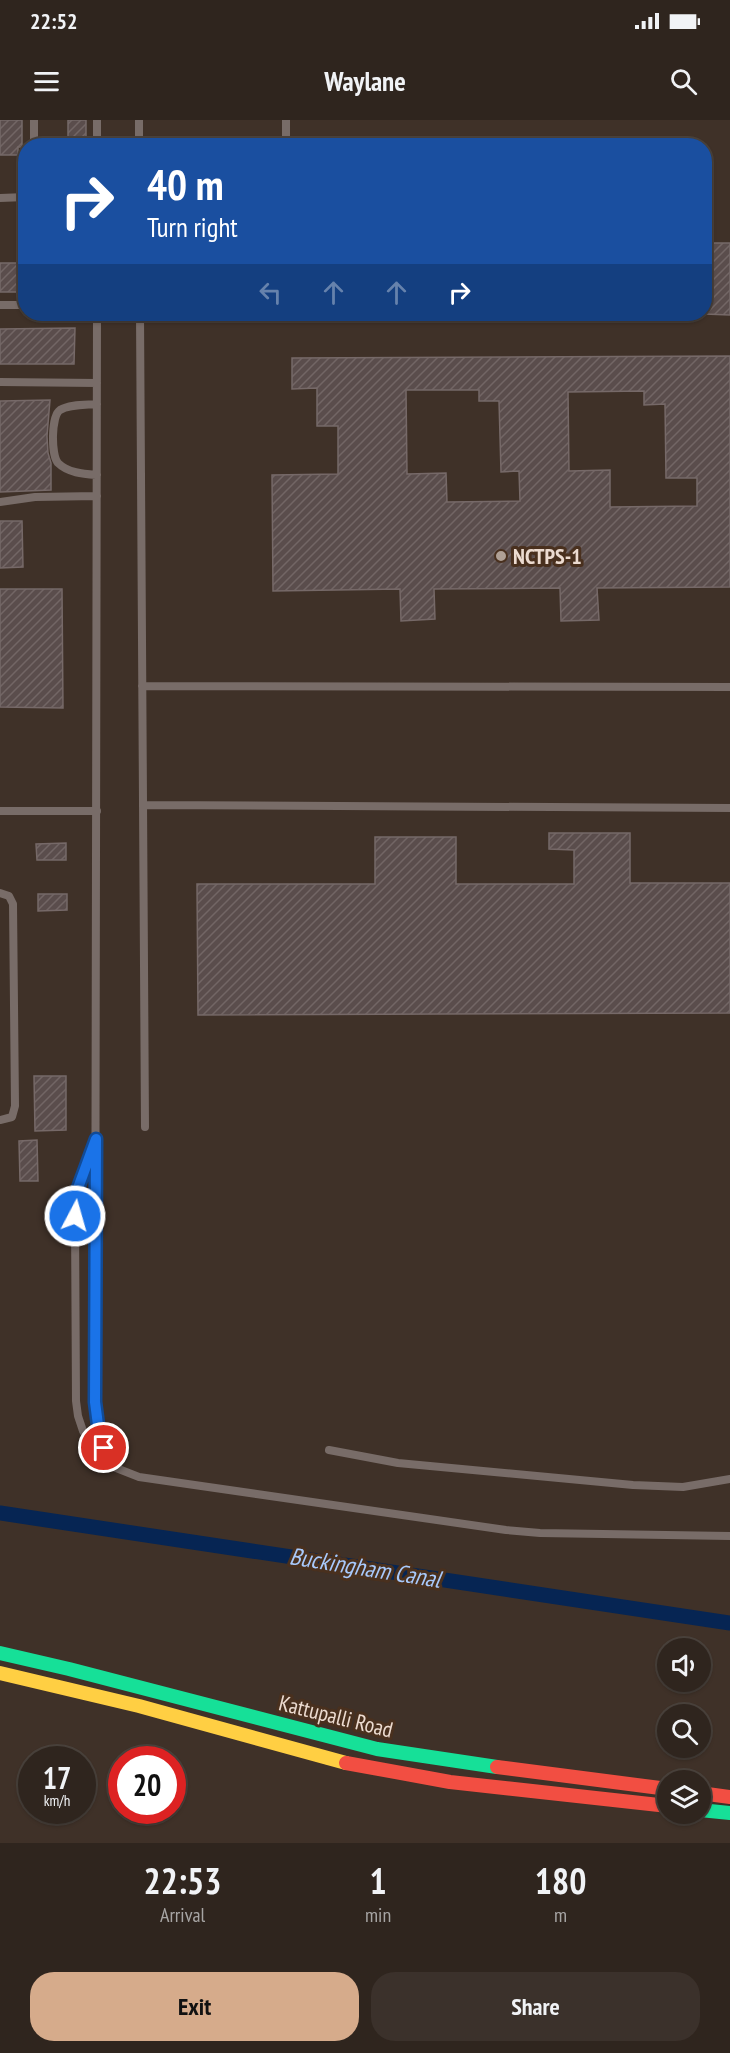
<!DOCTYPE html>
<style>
:root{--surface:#2f251e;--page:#3b312b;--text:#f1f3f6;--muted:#a7a5a4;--line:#4a423c;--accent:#d6ab8b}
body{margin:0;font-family:"PT Sans Narrow",sans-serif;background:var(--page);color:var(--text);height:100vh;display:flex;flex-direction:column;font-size:22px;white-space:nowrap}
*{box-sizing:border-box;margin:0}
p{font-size:20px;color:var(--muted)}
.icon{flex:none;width:33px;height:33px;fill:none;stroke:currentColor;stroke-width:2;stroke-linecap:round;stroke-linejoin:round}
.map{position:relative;height:1723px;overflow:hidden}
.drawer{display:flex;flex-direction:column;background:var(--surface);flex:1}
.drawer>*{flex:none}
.top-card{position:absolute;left:18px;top:18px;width:694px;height:183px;border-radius:24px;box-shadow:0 2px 4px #0004,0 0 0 2px var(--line);background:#1a4fa0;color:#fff;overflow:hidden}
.fabs{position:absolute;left:657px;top:1518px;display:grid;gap:12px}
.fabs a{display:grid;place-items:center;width:54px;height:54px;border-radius:50%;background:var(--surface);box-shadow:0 2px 4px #0004,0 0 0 2px var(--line);font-size:30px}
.speed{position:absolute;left:18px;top:1626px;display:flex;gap:12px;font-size:30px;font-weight:700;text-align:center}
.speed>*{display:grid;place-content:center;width:78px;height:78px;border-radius:50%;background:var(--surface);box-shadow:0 2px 4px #0004,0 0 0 2px var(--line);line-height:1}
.speed small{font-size:15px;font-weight:400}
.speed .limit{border:9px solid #d22;background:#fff;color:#111}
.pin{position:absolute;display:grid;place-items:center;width:51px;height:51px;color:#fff;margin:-26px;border:3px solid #fff;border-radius:50%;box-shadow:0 2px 6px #0007}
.me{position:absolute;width:66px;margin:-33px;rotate:6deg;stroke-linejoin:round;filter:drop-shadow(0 0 4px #0008)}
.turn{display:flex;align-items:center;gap:21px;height:126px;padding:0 30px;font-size:27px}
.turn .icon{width:78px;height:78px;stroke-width:2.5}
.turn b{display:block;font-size:42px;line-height:51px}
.lanes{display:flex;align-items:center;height:57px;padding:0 30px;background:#0003;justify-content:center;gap:30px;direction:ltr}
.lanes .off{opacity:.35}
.eta{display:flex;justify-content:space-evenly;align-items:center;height:102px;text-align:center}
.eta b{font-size:36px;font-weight:700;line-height:42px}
.action{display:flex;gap:12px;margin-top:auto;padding:12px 30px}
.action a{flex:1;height:69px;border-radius:24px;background:var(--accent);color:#111;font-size:24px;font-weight:700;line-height:69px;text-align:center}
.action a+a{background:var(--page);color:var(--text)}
.status{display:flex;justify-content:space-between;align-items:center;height:42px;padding:0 30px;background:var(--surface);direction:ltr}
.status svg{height:16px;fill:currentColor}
header{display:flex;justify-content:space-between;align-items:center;height:78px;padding:0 30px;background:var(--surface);font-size:27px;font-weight:700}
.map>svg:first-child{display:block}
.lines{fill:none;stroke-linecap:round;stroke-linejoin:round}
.canal{stroke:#062553;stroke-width:15}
.building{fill:url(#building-hatch);stroke:#766968;stroke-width:1.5;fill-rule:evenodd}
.lane{stroke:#786c68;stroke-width:8}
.fast{stroke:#16e098;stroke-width:14}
.slow{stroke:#ffcf43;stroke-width:14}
.jam{stroke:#f24e42;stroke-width:14}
.route-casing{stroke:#114b97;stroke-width:15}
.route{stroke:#1a73e8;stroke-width:10}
.poi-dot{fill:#afa095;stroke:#49301e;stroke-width:2}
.labels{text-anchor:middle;stroke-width:6;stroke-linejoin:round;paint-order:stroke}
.poi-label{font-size:22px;font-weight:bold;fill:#ecdbd0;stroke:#49301e;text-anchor:start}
.street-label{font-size:22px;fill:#ecdbd0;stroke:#49301e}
.water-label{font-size:24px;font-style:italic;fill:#a8c9fb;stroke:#49301e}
</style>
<div class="status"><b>22:52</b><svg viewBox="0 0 49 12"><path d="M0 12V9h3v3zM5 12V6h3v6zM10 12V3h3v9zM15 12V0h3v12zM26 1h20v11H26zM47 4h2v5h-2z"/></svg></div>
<header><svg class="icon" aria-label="menu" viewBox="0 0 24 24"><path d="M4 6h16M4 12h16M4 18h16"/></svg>Waylane<svg class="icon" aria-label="search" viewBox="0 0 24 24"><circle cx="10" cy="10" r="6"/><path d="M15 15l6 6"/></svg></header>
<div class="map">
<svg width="730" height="1723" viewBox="0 0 730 1723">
<defs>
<pattern id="building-hatch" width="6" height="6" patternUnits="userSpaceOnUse" patternTransform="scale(1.5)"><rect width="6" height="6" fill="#5a4d4c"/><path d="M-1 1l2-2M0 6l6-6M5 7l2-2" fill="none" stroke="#726665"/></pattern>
</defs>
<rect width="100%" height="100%" fill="#3f3128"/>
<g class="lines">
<path class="canal" d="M 0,1393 L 730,1503"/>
</g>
<path class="building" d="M 0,0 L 22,0 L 22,27 L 18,27 L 18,35 L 0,35 Z
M 68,0 L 86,0 L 86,21 L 68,21 Z
M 705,123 L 730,123 L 730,195 L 705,194 Z
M 0,143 L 26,143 L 26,172 L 0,172 Z
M 75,208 L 74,244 L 0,244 L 0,209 Z
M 730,236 L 730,467 L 597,468 L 599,500 L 561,501 L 560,468 L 434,469 L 435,499 L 401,501 L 400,469 L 273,471 L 272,355 L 338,354 L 338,306 L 317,306 L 317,268 L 292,269 L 292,238 ZM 406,270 L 479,270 L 479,281 L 499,281 L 501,352 L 519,351 L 520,381 L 447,382 L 446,353 L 407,354 ZM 644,271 L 644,285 L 665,284 L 666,358 L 697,358 L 697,386 L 610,387 L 610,350 L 569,351 L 568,272 Z
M 50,280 L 47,316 L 48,333 L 51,343 L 51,370 L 0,372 L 0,281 Z
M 0,401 L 22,401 L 23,447 L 0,448 Z
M 0,469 L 62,469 L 63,588 L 0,587 Z
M 549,713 L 630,713 L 630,763 L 730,763 L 730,893 L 198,895 L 197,764 L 375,764 L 375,717 L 456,717 L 456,764 L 574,764 L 574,730 L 549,729 Z
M 66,723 L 66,740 L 37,740 L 36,724 Z
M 38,774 L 67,774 L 67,790 L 38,791 Z
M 34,956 L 66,956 L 66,1010 L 35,1011 Z
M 37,1020 L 38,1061 L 20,1061 L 19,1021 Z"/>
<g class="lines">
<path class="lane" d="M 34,0 L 34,26
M 97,0 L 97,26
M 139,0 L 139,26
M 286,26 L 286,0
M 0,78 L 26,77
M 0,185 L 26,185
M 97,194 L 95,1282 L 100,1318 L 111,1346
M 140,194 L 145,1007
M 0,262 L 97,263
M 97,284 C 86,285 70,284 60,290 C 51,296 51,335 58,343 C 68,353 84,354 97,355
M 0,382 L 35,377 L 97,376
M 142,566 L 730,567
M 143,685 L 730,688
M 0,691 L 97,691
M 0,773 L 9,776 L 13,784 L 15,986 L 12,997 L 0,1000
M 93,1025 L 77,1068 L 75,1096 L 76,1281 L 78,1296 L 83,1311 L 97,1333 L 111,1346 L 139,1357 L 506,1410 L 540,1413 L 730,1416
M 329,1330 L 398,1343 L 633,1365 L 683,1367 L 730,1359"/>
<path class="fast" d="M 0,1533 L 69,1549 L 377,1629 L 497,1647
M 700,1690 L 730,1693"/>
<path class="slow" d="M 0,1553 L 139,1586 L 346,1643"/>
<path class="jam" d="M 346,1643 L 450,1662 L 668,1686
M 497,1647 L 668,1669
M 700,1673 L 730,1677"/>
</g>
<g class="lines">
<g class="route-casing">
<path id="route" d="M 75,1096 L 78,1068 L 96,1019 L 95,1282 L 98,1305 L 104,1328"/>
</g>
<use href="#route" class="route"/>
</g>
<circle class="poi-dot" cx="501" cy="436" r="6"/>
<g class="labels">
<g class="poi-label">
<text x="513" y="444">NCTPS-1</text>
</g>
<g class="street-label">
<text transform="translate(336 1596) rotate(14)" y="8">Kattupalli Road</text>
</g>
<g class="water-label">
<text transform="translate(365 1448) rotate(9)" y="8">Buckingham Canal</text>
</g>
</g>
</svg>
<div class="fabs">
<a><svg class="icon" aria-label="sound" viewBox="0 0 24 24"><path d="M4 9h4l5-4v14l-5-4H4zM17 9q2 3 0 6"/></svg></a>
<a><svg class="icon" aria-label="search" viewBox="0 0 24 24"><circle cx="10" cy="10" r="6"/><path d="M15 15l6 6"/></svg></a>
<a><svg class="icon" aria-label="layers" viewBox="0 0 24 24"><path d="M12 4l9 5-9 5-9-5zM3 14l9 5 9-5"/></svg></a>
</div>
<div class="speed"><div>17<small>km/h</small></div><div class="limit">20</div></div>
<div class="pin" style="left:104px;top:1328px;background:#d93025"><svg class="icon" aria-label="arrive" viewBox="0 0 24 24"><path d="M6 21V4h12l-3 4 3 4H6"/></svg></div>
<svg class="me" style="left:75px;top:1096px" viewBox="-20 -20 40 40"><circle r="17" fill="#1a73e8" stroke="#fff" stroke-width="3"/><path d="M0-11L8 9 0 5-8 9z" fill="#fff"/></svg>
<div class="top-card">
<div class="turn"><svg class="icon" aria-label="right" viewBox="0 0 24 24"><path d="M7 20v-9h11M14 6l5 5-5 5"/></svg><div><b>40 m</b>Turn right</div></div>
<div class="lanes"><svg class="icon off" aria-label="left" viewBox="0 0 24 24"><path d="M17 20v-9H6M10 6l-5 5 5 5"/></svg><svg class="icon off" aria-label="ahead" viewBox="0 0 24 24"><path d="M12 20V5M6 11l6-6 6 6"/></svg><svg class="icon off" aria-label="ahead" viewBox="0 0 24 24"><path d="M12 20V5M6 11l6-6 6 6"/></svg><svg class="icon" aria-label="right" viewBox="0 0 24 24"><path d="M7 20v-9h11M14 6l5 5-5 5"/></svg></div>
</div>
</div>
<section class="drawer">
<div class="eta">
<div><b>22:53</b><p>Arrival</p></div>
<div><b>1</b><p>min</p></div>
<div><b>180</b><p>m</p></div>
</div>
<div class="action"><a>Exit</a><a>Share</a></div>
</section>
